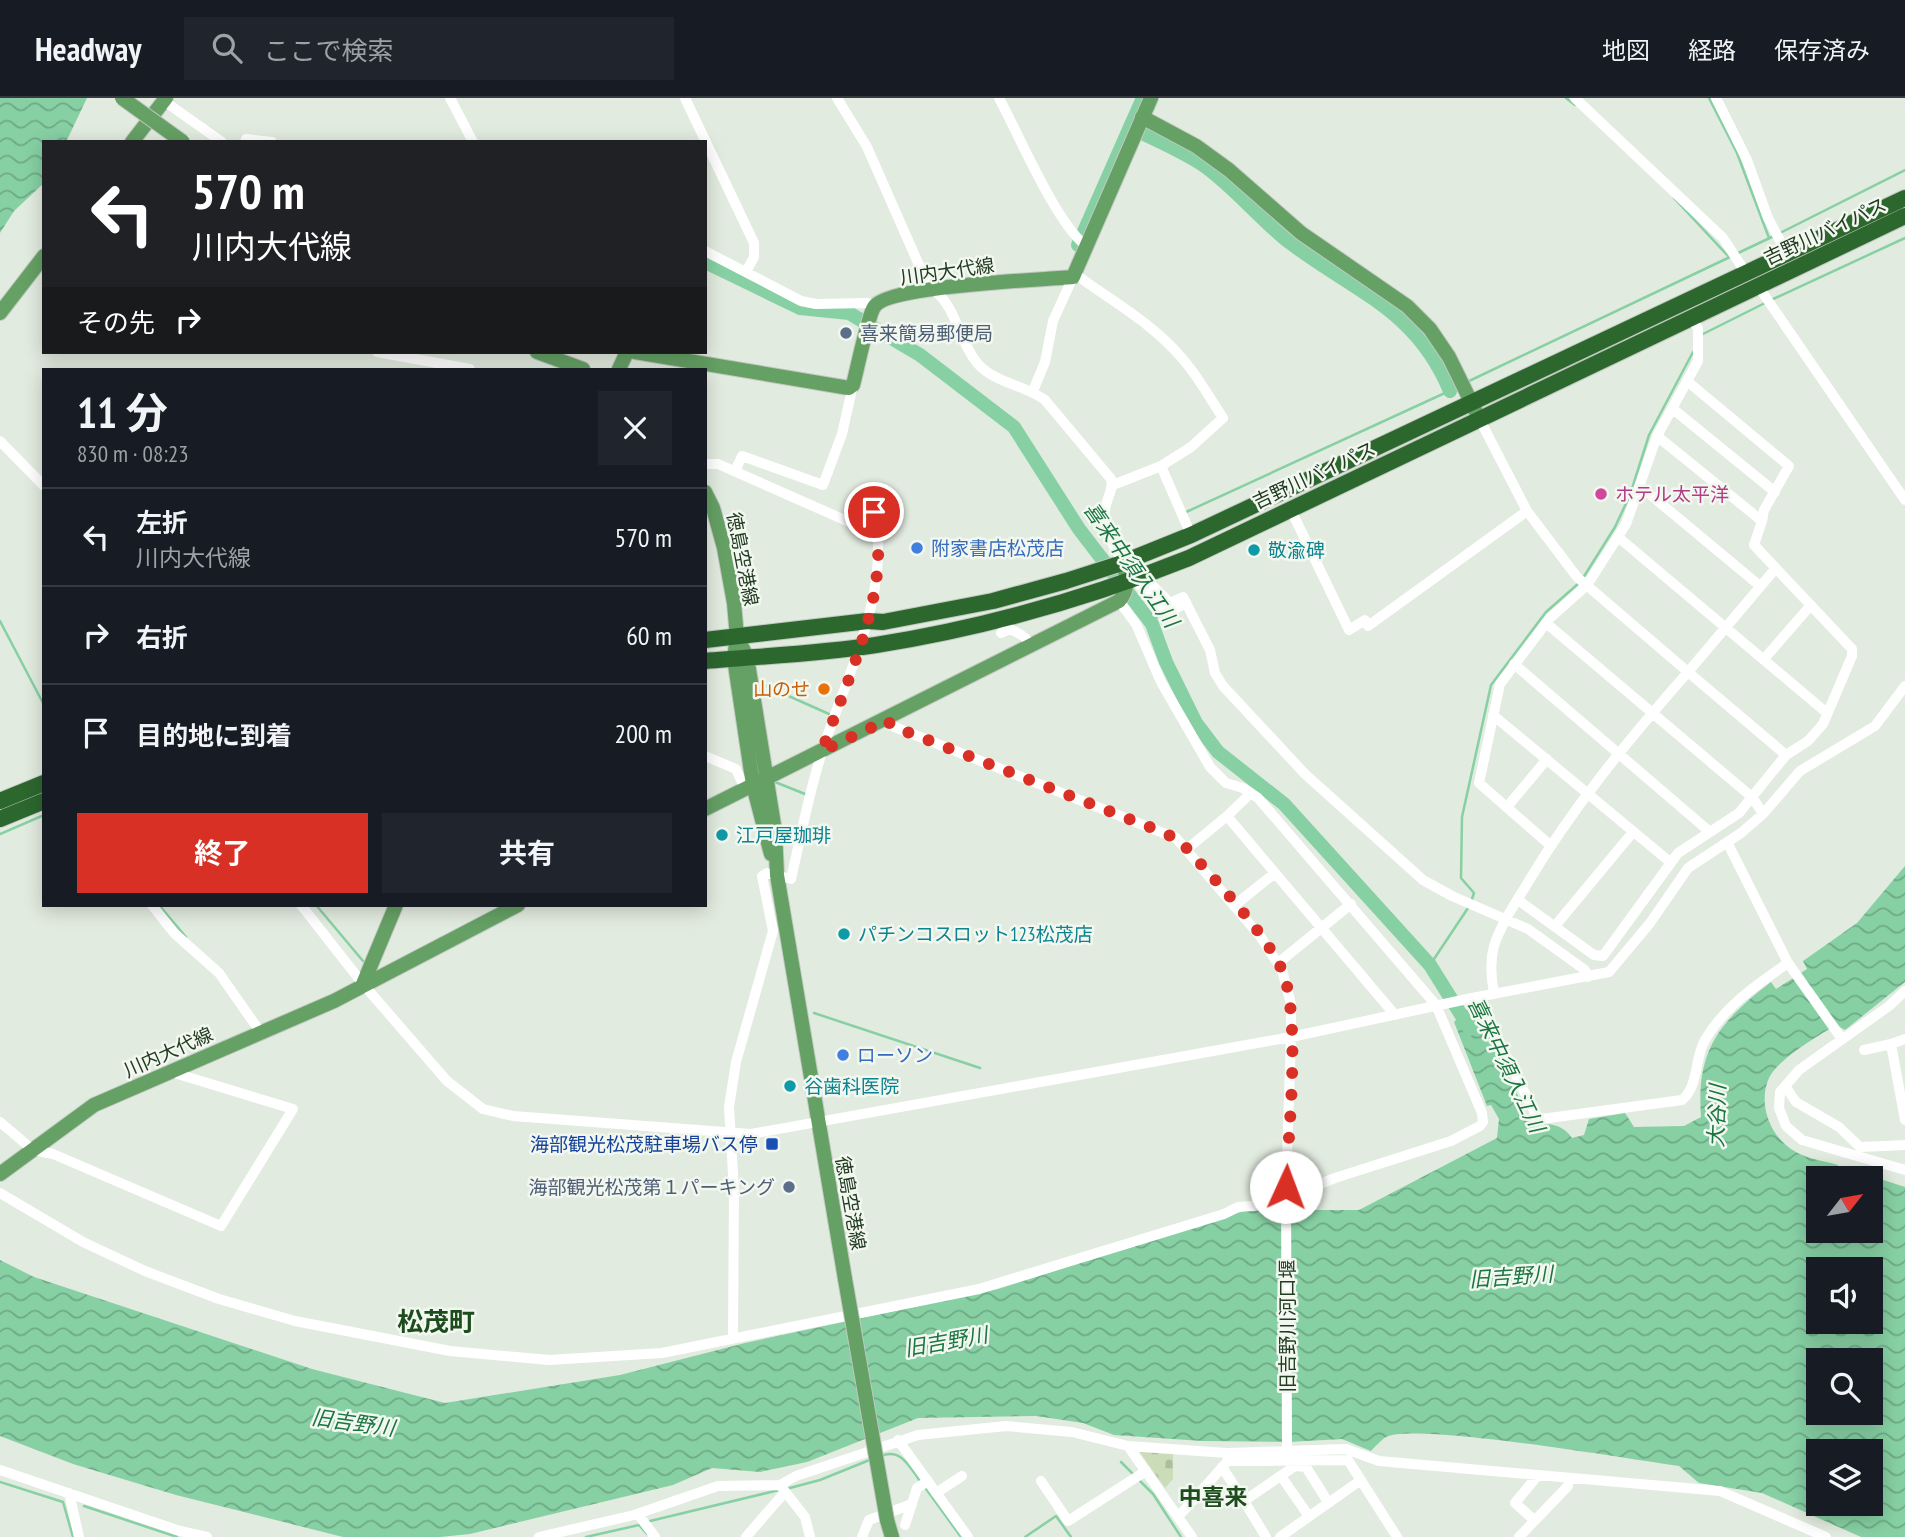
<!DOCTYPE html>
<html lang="ja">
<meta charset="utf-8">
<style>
:root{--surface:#171b24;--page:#20242c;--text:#f1f3f6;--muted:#9ea1a6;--line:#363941;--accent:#d93025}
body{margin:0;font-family:"PT Sans Narrow","Noto Sans JP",sans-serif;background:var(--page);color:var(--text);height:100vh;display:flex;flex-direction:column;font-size:26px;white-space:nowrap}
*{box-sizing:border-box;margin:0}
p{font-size:23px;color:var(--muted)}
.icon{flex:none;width:38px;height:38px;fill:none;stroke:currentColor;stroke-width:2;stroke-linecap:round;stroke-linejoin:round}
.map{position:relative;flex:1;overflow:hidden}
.panel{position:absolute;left:42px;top:270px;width:665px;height:539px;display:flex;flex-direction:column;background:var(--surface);border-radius:0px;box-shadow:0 4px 18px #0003}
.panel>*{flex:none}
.top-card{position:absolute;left:42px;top:42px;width:665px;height:214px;border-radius:0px;box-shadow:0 4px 18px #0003;background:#202124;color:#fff;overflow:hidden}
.needle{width:46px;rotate:59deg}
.buttons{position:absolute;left:1806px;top:1068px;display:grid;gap:14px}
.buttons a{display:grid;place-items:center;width:77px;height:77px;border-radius:0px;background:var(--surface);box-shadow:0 4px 18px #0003;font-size:35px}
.pin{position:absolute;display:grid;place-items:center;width:60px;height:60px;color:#fff;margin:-30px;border:4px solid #fff;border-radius:50%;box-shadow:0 2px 7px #0007}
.me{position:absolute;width:77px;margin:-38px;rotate:2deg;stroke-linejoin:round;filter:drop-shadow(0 0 5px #0008)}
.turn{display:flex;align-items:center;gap:24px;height:147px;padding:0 35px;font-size:32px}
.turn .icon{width:91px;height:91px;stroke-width:2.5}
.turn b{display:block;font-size:49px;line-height:60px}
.then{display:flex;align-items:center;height:66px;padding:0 35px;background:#0003;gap:14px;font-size:26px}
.round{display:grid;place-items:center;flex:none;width:74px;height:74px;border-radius:0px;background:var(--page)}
.headline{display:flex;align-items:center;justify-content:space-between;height:119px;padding:0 35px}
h1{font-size:42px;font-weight:700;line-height:52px}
.primary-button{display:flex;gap:14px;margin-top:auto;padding:14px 35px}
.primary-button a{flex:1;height:80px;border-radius:0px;background:var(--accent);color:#fff;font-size:28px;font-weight:700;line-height:80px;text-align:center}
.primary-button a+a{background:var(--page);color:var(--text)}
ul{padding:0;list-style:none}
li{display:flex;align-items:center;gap:21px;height:98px;padding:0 35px;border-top:2px solid var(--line)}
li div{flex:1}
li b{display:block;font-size:26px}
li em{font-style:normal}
header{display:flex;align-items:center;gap:42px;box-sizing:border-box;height:98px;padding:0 35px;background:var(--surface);border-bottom:2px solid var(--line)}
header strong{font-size:33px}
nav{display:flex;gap:38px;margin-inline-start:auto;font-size:24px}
.search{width:490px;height:63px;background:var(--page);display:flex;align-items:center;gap:18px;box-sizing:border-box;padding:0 24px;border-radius:0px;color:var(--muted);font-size:26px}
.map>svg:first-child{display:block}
.cemetery{fill:url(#cemetery-stones)}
.water{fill:url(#water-waves);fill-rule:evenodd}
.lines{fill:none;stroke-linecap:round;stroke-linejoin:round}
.stream{stroke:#87d0a4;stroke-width:2.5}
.river{stroke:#87d0a4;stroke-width:14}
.minor-tunnel{stroke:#bbc8b9;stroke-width:10;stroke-dasharray:10 5;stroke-linecap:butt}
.major-casing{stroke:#c1c8c1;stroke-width:16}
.highway-casing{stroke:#c1c8c1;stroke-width:18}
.minor{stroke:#fff;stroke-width:10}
.major{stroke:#65a064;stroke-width:14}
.highway{stroke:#2c672e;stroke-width:16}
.major-bridge-casing{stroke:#c1c8c1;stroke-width:16;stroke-linecap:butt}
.major-bridge{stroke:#65a064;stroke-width:14}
.route{stroke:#d93025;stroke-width:12;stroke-dasharray:0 21.6}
.service-dot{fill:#5c6f8a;stroke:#f2f7f0;stroke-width:2.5}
.hotel-dot{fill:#d1479c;stroke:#f2f7f0;stroke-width:2.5}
.shop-dot{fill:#3f7fe0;stroke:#f2f7f0;stroke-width:2.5}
.culture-dot{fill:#0f9aa8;stroke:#f2f7f0;stroke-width:2.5}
.food-dot{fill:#e8710a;stroke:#f2f7f0;stroke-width:2.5}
.transit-dot{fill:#1a4fb4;stroke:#f2f7f0;stroke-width:2.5}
.labels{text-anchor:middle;stroke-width:5;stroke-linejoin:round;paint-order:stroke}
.street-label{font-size:19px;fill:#213b20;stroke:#f2f7f0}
.service-label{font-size:19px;fill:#4e5e75;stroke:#f2f7f0;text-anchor:start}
.hotel-label{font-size:19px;fill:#b23c85;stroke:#f2f7f0;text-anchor:start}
.shop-label{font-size:19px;fill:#366cbe;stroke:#f2f7f0;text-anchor:start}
.culture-label{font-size:19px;fill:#0d838f;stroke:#f2f7f0;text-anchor:start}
.food-label{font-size:19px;fill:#c56008;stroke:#f2f7f0;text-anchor:end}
.transit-label{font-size:19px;fill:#164399;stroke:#f2f7f0;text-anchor:end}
.water-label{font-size:21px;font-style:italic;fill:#1b7640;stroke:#f2f7f0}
.quarter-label{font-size:23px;font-weight:bold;fill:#1d4c1d;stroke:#f2f7f0}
.district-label{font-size:26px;font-weight:bold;fill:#1d4c1d;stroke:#f2f7f0}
</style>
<header>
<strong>Headway</strong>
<div class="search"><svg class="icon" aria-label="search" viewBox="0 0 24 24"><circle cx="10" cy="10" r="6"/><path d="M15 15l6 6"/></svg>ここで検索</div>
<nav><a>地図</a><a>経路</a><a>保存済み</a></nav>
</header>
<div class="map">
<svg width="1905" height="1439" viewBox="0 0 1905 1439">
<defs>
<pattern id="cemetery-stones" width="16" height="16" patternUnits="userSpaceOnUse" patternTransform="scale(1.75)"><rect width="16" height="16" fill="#cadcb8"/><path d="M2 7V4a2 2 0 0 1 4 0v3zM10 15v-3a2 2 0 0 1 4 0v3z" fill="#adbe9e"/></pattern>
<pattern id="water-waves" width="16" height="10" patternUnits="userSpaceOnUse" patternTransform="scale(1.75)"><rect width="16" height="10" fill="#87d0a4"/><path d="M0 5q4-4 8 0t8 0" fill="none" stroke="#6eaa85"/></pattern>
</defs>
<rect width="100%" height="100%" fill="#e2ebdf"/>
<path class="cemetery" d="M 1139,1353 L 1173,1354 L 1173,1381 L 1165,1390 Z"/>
<path class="water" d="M 0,0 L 87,0 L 66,44 L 44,44 L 44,85 L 14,113 L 0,135 Z
M 1905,768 L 1905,884 L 1845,932 L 1836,927 C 1818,938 1778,961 1769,980 C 1757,1007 1771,1041 1796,1054 C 1808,1061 1825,1063 1838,1067 L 1838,1080 L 1818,1080 L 1818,1132 L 1871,1132 L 1871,1080 L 1852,1080 L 1853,1072 L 1905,1089 L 1905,1439 L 1861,1439 L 1762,1395 L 1699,1385 L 1679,1368 C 1634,1362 1415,1324 1386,1339 C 1381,1342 1375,1349 1371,1353 L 1342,1341 L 1288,1344 L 1202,1343 L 1114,1337 L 1083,1325 L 1036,1318 L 918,1320 L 807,1364 L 760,1374 L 712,1370 L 673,1387 L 470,1436 L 440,1439 L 343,1439 L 176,1397 L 73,1366 L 0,1338 L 0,1162 L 34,1179 L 312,1271 L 445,1305 L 620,1277 L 745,1245 L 998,1191 L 1247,1112 L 1359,1112 L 1497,1040 L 1499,1021 L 1491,1007 L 1487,1008 L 1454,924 L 1470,908 L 1477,913 L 1524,1010 L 1522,1012 L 1533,1026 C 1549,1025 1563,1026 1572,1040 L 1584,1037 L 1589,1021 L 1625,1015 L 1634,1029 L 1684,1028 L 1701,1019 C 1696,952 1719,924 1771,884 L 1776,891 L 1807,871 L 1803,863 L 1857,825 ZM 1818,1171 L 1871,1171 L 1871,1223 L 1818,1223 ZM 1818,1262 L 1871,1262 L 1871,1314 L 1818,1314 ZM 1818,1353 L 1871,1353 L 1871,1405 L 1818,1405 Z"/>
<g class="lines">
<path class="stream" d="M 1566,0 L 1575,7
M 1709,0 L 1737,55 L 1769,140
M 1674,100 L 1729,159
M 1780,135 L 1905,72
M 1736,156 L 1774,138
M 1771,202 L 1905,140
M 1703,236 L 1765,205
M 1467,284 L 1730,159
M 1184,415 L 1458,289
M 1583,480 L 1615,429 L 1630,397 L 1649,337 L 1693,254
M 0,523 L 44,607
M 1152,526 L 1161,513
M 764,587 L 829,616
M 775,684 L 805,696
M 0,736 L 44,717
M 1471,804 L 1474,795 L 1461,780 L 1462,719 L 1491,587 L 1546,514 L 1579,485
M 159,807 L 186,839
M 316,807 L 363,863
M 1430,867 L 1468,810
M 814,915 L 980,970
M 881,1358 C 901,1350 909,1368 920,1383
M 1121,1364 L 1133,1376
M 1138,1381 L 1153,1396 L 1181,1439
M 0,1384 L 63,1404 L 73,1439
M 924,1388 L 961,1439
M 786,1391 L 820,1382 L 872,1361
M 84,1408 L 177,1439
M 646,1424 L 779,1392
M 586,1439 L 639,1427 L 647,1436
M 1025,1439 L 1056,1418 L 1071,1439"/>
<path class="river" d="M 1143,0 L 1130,29 C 1155,42 1183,53 1206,69 C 1236,91 1260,121 1289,144 C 1355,194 1416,211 1450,293
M 1078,147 L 1130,29
M 705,164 L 800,210 L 849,215 L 920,257 L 1014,329 L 1079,431 L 1152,526 L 1166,564 L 1196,625 L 1218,654 L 1284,706 L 1430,867 L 1470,931"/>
<path class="minor-tunnel" d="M 1120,444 L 1148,481"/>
<g class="major-casing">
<path id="major" d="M 1142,19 L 1196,48 L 1229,72 L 1301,135 L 1407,208 L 1430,231 L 1449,259 L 1476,314
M 132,44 L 166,0
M 0,215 L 44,158
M 537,254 L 583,271
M 635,254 L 849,290 L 853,287 C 857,272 868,218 874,209 C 888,187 1042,182 1073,179 L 1151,0
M 619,271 L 627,254
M 705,394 L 713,410 L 724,450 L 734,505 L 737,539 L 734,560 L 753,687 L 771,756
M 737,539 L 747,559 L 775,733 L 777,777 L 845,1181
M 705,711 L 1119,503 C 1129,492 1128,477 1122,465
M 363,886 L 396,807
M 0,1076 L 94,1007 L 334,903 L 518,807
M 887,1422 L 892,1439"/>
</g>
<g class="highway-casing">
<path id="highway" d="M 705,542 L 868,523 L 883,524 L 993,503 L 1066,483 L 1119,466 L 1191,437 L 1905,100
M 705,563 C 762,558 819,556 876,547 C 983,530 1089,500 1189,460 L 1905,118
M 0,703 L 44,685
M 0,721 L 44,703"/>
</g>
<path class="minor" d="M 450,0 L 473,44
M 685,0 L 754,145 L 754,159 L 746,174
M 837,0 L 867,49 L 930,192
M 999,0 C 1019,37 1055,123 1085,147
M 1575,0 L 1723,140 L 1746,175
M 1716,0 L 1747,62 L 1768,120 L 1787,156
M 164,3 L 222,44
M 245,44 L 246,41 L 272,44
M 705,153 L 801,203 L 816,206 L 868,205 L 875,208
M 1075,176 C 1113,204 1156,227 1186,265 C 1200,282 1211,302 1223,320 L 1191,349 L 1161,368
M 1758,188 L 1905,402
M 934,192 C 957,210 959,244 978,266 C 995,285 1025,287 1045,302 L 1111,381 C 1114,392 1106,401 1105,412 C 1102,429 1115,450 1122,465
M 377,254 L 470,271
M 1687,283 L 1789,368 L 1764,412 L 1762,423
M 1033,293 L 1045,264 L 1053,223 L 1073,179
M 1673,311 L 1775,394
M 1480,322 L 1527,413 L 1577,479 L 1688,574 C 1629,641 1572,710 1527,786 C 1515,806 1501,826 1494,848 C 1490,863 1491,880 1494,895
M 0,343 L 44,388
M 705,366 L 718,366 L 865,431 L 878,430
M 735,373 L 742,358 L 823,387 L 842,336 L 853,287
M 1113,387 L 1161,368 L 1191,437
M 1641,389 L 1760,488
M 1290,410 L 1349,532 L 1365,522 L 1368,528 L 1527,413
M 1618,439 L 1827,615
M 1776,470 L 1688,574 L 1786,657
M 1130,477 L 1159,509 L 1173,513 L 1186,504
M 1154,489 L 1170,505 L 1183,499 L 1210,552 L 1215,575 L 1223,588 L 1305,676 L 1423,782 L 1452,798 L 1528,831 L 1585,872 L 1588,879
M 1546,525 L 1753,700 L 1763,716
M 1001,535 L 1010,531 C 1020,536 1026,538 1031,548
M 1764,561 L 1811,507
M 1514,566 L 1710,734
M 1493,617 L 1670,764
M 887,622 L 892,628 L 1176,740 L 1260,838 L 1282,872 L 1291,906 L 1291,939 L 1286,1089 L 1287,1351
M 705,658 L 736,671 L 745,691
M 1507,709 L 1547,661
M 1227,718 L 1251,695
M 1728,746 L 1788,865 L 1842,941
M 1550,747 L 1479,685 L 1500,586 L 1550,520 L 1587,487 L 1626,426 L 1657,338 L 1698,263 L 1698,231 L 1692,220
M 1187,751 L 1227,718 L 1275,775
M 1518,802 L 1594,857 L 1603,858 L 1678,755 L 1739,715 L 1786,657 L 1808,643 L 1823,626 L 1852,558 L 1852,551 L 1754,447 L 1762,423 L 1657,338
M 152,807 L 174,835 L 219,875 L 261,935
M 301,807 L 363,886 L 447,983 L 483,1011 L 513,1018 L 751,1036 L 1291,939 L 1472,900 L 1609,874 L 1650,825 L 1688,770 L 1741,735 L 1763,716 L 1800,673 L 1875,628 L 1905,588
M 1235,807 L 1275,775 L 1395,917
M 1555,828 L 1633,734
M 1278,865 L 1351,806
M 1905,893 L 1889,908 L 1799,972 L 1780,994 L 1779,1010 L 1786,1028 L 1802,1042 L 1905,1072
M 1476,899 L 1534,1013 L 1539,1021 L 1549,1020 L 1682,1002 C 1699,988 1694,961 1705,942 C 1725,908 1756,887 1788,865
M 1891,946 L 1905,941
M 1864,952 L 1891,946 L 1905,1022
M 1785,988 L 1796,1004 L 1839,1029 L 1860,1049 L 1905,1047
M 0,1024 L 33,1052 L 53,1056 L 221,1128 L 293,1011 L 171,974
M 0,1095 L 83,1144 L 145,1173 L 219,1201 L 295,1223 L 450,1253 L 549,1262 L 662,1255 L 979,1191 L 1224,1116 L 1238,1109 L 1267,1107 L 1335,1080 L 1451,1043 L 1480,1028 L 1483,1024 L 1482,1015 L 1436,907 L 1258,700 L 1243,690 L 1226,685 L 1210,669 L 1161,584 L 1136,526 L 1119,503
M 733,1239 L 734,1093 L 729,1009 L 736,964 L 773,833 L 762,778 L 767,775 L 791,781 C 801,738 809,693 823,651 C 847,575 892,494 874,413
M 898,1342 L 968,1439
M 1128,1348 L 1192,1439
M 1227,1363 L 1348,1362 L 1397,1439
M 1222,1369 L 1244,1403 L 1295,1368 L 1306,1369 L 1328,1404
M 0,1372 L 180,1433 L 207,1439
M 1281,1378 L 1308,1417
M 1041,1383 L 1068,1423 L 1146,1373
M 780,1387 L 805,1419 L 810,1439
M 69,1395 L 79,1439
M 936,1395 L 962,1378
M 1244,1403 L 1266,1439
M 638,1416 L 655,1439
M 1179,1418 L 1226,1365
M 1534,1422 L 1515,1405 L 1538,1377
M 905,1427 L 917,1390 L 928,1383
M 539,1439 L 634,1417 L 718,1388 L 780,1387 L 796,1378 L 918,1337 L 1006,1328 L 1072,1334 L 1128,1348 L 1227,1355 L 1346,1351 L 1379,1363 L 1720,1393 L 1826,1439
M 746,1439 L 785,1394
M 862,1439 L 869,1422 L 912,1406
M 1280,1439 L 1361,1382
M 1519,1439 L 1568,1388 L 1568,1380"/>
<use href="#major" class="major"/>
<use href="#highway" class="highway"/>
<g class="major-bridge-casing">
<path id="major-bridge" d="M 122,0 L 183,44
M 845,1181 L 887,1422"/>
</g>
<use href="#major-bridge" class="major-bridge"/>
</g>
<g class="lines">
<path class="route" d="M 874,414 C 892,493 848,578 822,653 L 887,622 L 892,628 L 1165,735 L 1181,744 C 1212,779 1262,830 1281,870 C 1302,913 1288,1037 1286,1089"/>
</g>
<g class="service-dot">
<circle cx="846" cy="235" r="7"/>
<circle cx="789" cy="1089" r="7"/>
</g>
<circle class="hotel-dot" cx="1601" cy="396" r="7"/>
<g class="shop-dot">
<circle cx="917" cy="450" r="7"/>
<circle cx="843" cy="957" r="7"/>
</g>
<g class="culture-dot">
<circle cx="1254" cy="452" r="7"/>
<circle cx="722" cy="737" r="7"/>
<circle cx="844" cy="836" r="7"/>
<circle cx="790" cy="988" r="7"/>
</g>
<circle class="food-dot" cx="824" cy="591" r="7"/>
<rect class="transit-dot" x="765" y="1039" width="14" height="14" rx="3.5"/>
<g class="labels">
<g class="street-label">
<text transform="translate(1825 133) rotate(-25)" y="7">吉野川バイパス</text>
<text transform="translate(947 173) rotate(-8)" y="7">川内大代線</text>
<text transform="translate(1314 377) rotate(-25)" y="7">吉野川バイパス</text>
<text transform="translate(743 461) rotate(79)" y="7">徳島空港線</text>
<text transform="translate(168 954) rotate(-24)" y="7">川内大代線</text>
<text transform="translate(851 1105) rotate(80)" y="7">徳島空港線</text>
<text transform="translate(1287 1228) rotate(-90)" y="7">旧吉野川河口堰</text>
</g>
<g class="service-label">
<text x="860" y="242">喜来簡易郵便局</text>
<text x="775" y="1096" text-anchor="end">海部観光松茂第１パーキング</text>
</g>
<g class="hotel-label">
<text x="1615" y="403">ホテル太平洋</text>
</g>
<g class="shop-label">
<text x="931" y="457">附家書店松茂店</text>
<text x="857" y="964">ローソン</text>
</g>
<g class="culture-label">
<text x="1268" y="459">敬渝碑</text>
<text x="736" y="744">江戸屋珈琲</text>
<text x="858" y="843">パチンコスロット123松茂店</text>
<text x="804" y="995">谷歯科医院</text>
</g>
<g class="food-label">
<text x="810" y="598">山のせ</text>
</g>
<g class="transit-label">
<text x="758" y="1053">海部観光松茂駐車場バス停</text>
</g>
<g class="water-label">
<text transform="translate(1131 467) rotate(55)" y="7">喜来中須入江川</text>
<text transform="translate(1506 967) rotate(64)" y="7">喜来中須入江川</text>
<text transform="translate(1717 1018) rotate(-88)" y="7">大谷川</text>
<text transform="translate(1511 1179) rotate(-4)" y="7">旧吉野川</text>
<text transform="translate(946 1244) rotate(-10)" y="7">旧吉野川</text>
<text transform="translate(353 1325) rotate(8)" y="7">旧吉野川</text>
</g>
<g class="quarter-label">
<text x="1213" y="1407">中喜来</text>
</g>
<g class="district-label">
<text x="436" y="1233">松茂町</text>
</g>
</g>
</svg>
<div class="buttons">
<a><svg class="needle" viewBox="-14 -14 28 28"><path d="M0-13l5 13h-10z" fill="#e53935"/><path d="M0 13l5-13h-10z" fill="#9ea1a6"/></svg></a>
<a><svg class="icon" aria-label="sound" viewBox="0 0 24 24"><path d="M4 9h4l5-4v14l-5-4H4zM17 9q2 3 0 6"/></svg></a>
<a><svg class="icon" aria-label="search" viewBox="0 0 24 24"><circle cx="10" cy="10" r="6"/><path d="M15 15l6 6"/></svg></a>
<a><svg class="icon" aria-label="layers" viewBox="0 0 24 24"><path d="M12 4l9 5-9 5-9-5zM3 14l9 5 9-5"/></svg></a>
</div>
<div class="pin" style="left:874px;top:414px;background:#d93025"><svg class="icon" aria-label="arrive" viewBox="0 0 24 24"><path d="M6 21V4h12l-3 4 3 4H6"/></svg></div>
<svg class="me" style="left:1286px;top:1089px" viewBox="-20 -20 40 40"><circle r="19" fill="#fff"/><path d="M0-13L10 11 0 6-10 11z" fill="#d93025"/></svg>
<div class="top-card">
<div class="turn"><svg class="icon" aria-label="left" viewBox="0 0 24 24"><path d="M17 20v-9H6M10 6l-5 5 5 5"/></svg><div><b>570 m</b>川内大代線</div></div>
<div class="then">その先<svg class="icon" aria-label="right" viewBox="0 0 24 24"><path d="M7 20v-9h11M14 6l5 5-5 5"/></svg></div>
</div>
<section class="panel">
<div class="headline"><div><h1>11 分</h1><p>830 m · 08:23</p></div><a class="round"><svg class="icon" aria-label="close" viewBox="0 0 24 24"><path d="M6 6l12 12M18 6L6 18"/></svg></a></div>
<ul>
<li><svg class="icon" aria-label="left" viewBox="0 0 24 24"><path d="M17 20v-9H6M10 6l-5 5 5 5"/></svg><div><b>左折</b><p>川内大代線</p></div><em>570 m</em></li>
<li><svg class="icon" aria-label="right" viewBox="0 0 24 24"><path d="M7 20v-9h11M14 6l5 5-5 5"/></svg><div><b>右折</b></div><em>60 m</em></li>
<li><svg class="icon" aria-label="arrive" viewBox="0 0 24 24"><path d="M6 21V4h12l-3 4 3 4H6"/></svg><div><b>目的地に到着</b></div><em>200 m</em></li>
</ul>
<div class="primary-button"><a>終了</a><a>共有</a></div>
</section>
</div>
